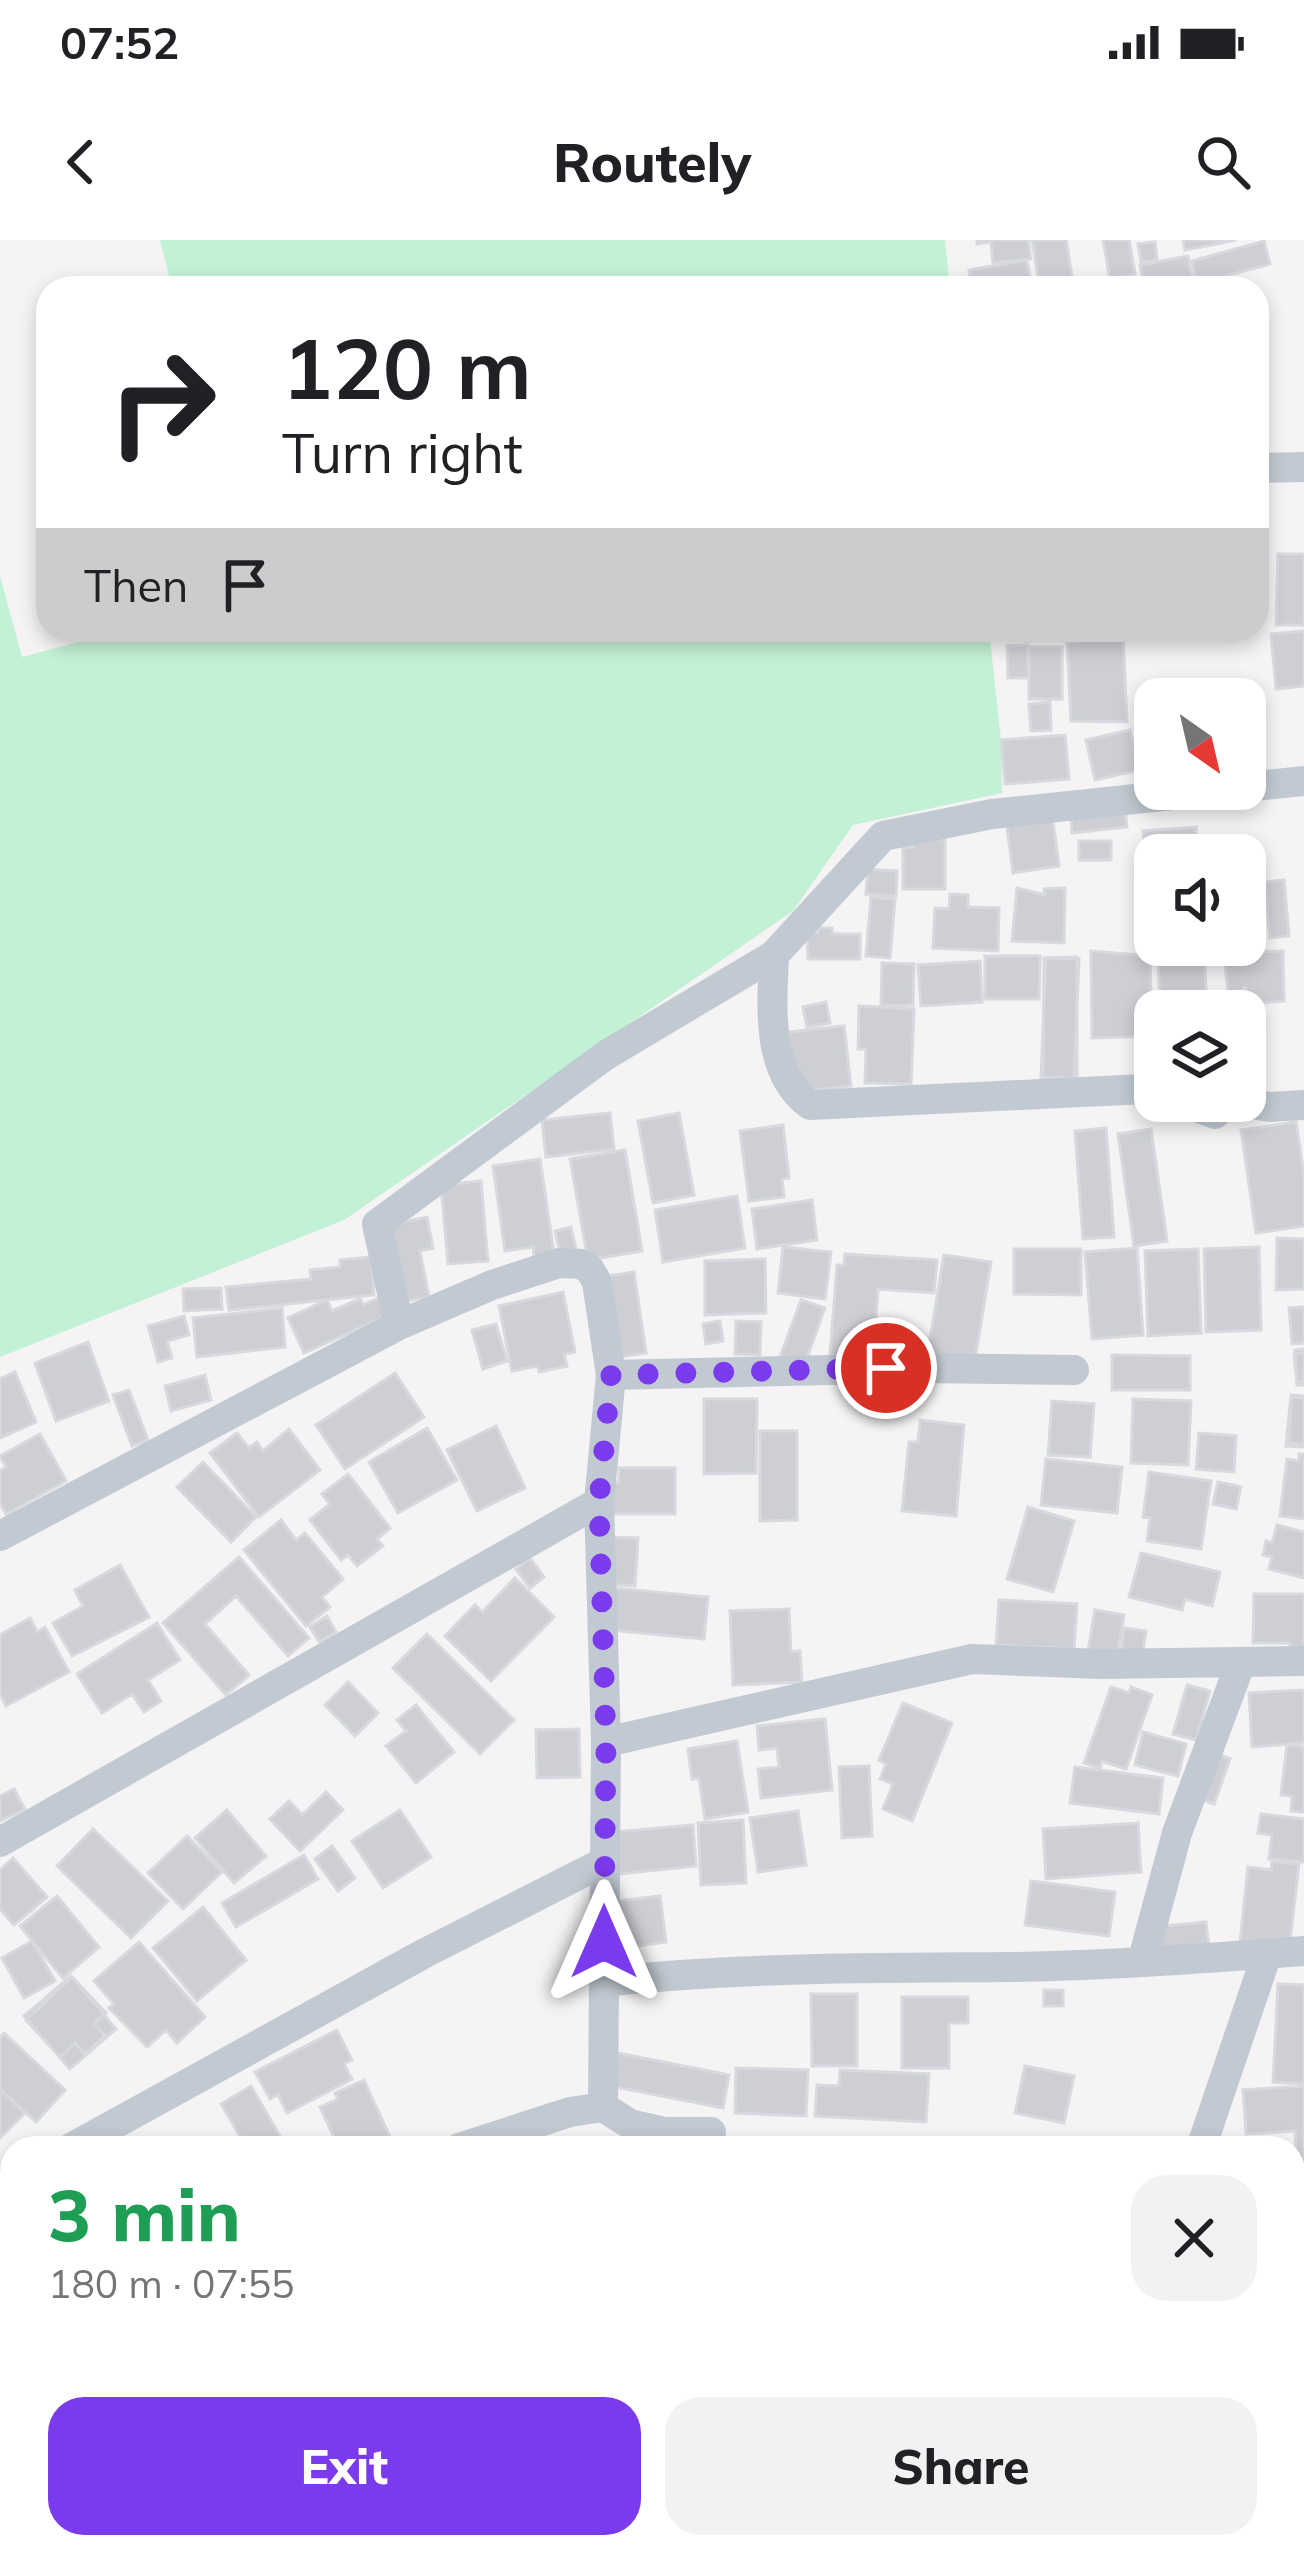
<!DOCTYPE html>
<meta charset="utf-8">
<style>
:root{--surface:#fff;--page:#f2f2f2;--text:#202124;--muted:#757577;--accent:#7c3aed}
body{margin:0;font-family:Mulish,sans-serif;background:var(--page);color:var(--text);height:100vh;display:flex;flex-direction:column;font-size:45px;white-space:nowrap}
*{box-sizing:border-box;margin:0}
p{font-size:39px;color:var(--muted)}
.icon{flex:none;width:66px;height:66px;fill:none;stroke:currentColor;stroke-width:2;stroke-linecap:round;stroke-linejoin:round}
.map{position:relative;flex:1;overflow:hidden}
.panel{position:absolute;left:0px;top:1896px;width:1305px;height:423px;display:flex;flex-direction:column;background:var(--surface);border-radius:36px 36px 0 0;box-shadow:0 6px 18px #0003}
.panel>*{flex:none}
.guide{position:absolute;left:36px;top:36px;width:1233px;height:366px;border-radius:36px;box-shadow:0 6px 18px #0003;background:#fff;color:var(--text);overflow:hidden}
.needle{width:78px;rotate:146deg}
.fabs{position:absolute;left:1134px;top:438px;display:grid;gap:24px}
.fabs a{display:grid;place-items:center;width:132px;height:132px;border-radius:24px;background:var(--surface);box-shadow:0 6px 18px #0003;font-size:60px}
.pin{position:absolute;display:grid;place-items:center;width:102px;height:102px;color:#fff;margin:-51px;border:6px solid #fff;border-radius:50%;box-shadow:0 3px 12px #0007}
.me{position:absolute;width:132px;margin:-66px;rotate:0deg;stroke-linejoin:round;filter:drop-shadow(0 0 9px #0008)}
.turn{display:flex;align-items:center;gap:42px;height:252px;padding:0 48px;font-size:54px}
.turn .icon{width:156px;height:156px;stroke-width:2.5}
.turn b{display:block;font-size:84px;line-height:102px}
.then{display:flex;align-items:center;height:114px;padding:0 48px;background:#0003;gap:24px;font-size:45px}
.round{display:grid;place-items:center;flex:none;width:126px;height:126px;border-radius:36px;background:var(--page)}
.overview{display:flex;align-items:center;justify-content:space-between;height:204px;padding:0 48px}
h1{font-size:72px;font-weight:800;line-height:90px;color:#1e9e55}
.cta{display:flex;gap:24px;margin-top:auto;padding:24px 48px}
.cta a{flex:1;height:138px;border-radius:36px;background:var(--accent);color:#fff;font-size:48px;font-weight:800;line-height:138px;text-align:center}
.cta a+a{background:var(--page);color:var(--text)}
.status{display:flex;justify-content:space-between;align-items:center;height:84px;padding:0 60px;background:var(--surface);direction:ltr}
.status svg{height:33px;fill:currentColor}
header{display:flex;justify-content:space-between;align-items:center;height:156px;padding:0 48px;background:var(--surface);font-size:54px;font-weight:800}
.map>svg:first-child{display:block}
.green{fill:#c3f1d5}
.building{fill:#cdcfd5;stroke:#d7d9de;stroke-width:3}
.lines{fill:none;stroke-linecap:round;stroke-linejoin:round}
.minor{stroke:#c1cad2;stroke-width:30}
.route{stroke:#7c3aed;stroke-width:21;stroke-dasharray:0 37.8}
</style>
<div class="status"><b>07:52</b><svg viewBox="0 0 49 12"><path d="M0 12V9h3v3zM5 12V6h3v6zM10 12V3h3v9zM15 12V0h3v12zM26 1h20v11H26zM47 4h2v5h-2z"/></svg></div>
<header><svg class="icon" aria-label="back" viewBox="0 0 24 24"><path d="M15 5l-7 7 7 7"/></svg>Routely<svg class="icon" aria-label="search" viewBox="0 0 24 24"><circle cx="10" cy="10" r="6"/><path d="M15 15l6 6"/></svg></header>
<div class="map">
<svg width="1304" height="2318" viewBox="0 0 1304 2318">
<rect width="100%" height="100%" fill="#f5f3f3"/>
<path class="green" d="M 160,0 L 945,0 L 950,48 L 172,48 Z
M 0,336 L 22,417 L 124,390 L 989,390 L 1001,500 L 1002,553 L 853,585 L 793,671 L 344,980 L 0,1117 Z"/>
<path class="building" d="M 977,0 L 1028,0 L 1031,19 L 993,23 L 991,2 L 977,4 Z
M 1032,0 L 1066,0 L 1074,48 L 1040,48 Z
M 1103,0 L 1129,0 L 1135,34 L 1110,39 Z
M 1183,0 L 1236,0 L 1185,10 Z
M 1264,1 L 1270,24 L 1197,44 L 1192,21 Z
M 1155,2 L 1157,20 L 1141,22 L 1138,4 Z
M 1188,16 L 1193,44 L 1145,48 L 1140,25 Z
M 1027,20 L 1032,48 L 972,48 L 969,30 Z
M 1278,314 L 1304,314 L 1304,385 L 1276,385 Z
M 1026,390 L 1060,390 L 1061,398 L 1026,401 Z
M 1133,390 L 1186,390 L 1186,396 L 1133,396 Z
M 1304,391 L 1304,446 L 1276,449 L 1271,394 Z
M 1123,398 L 1127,482 L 1071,481 L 1067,402 Z
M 1027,405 L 1029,438 L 1008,438 L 1007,406 Z
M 1029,407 L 1062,407 L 1062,459 L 1029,459 Z
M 1050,462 L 1051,490 L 1031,491 L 1029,464 Z
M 1130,490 L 1139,530 L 1095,540 L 1086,500 Z
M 1065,495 L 1069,539 L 1005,544 L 1001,500 Z
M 1125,570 L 1127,587 L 1072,593 L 1071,575 Z
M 1052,574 L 1059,626 L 1013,633 L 1006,580 Z
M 1196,587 L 1198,615 L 1155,615 L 1155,687 L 1151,687 L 1143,591 Z
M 945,599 L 945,649 L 903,649 L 903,608 L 913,607 L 913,600 Z
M 1079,601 L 1111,601 L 1111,620 L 1079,620 Z
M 868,629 L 897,631 L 896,656 L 866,654 Z
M 1284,640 L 1289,696 L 1270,698 L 1265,642 Z
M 1255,643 L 1262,693 L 1245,695 L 1245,645 Z
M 1017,648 L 1045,655 L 1044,649 L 1065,648 L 1064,703 L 1012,701 Z
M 950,654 L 968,655 L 968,667 L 999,668 L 998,711 L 933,708 L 935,668 L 949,669 Z
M 871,657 L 895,659 L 890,718 L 866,716 Z
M 818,688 L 832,688 L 832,694 L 860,694 L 860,719 L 808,719 L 807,693 L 818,693 Z
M 1204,708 L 1207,771 L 1160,771 L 1158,710 Z
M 1091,711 L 1150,716 L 1152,796 L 1092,798 Z
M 1283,711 L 1284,761 L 1251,764 L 1245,747 L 1229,763 L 1224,713 Z
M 985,716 L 1040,716 L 1039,759 L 985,759 Z
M 1077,717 L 1077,841 L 1043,840 L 1044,718 Z
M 1046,718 L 1079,719 L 1074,839 L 1041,837 Z
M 980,721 L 982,762 L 921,766 L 918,725 Z
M 882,723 L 914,724 L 913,765 L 881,766 Z
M 826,762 L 830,783 L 807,787 L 803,767 Z
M 859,766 L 914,769 L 911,844 L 865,843 L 866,809 L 858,809 Z
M 844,786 L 851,846 L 795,852 L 788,792 Z
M 610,873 L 614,909 L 546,917 L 542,880 Z
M 679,873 L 694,955 L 653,963 L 638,881 Z
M 1296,882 L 1304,935 L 1304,986 L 1256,993 L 1241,890 Z
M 783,885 L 789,938 L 782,939 L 784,957 L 749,961 L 740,891 Z
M 1106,888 L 1114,997 L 1083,999 L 1075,891 Z
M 1151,889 L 1167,1001 L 1134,1006 L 1118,894 Z
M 625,910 L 642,1011 L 588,1020 L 570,919 Z
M 540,919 L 554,1014 L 534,1017 L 533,1007 L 505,1011 L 493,926 Z
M 481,941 L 488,1021 L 448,1024 L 441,945 Z
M 737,956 L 745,1008 L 663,1022 L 655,970 Z
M 812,960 L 817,1000 L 757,1009 L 752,969 Z
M 427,977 L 433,1008 L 420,1011 L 429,1057 L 405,1061 L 390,985 Z
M 571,987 L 576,1009 L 560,1012 L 555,991 Z
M 1277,998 L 1304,999 L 1304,1049 L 1276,1050 Z
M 783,1007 L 831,1012 L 825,1059 L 778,1053 Z
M 1259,1007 L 1261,1090 L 1206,1092 L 1204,1009 Z
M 1137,1008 L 1143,1095 L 1092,1099 L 1085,1012 Z
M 1014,1009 L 1081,1009 L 1081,1055 L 1014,1054 Z
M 1198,1009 L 1201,1093 L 1148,1096 L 1145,1011 Z
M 845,1014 L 937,1020 L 934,1053 L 878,1049 L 873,1118 L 830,1115 L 837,1025 L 844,1025 Z
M 944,1015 L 991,1022 L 974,1125 L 927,1117 Z
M 371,1017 L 374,1055 L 229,1070 L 226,1047 L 311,1039 L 310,1030 L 340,1027 L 340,1020 Z
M 765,1019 L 766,1073 L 705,1075 L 705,1021 Z
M 634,1032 L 646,1113 L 611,1118 L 600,1037 Z
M 221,1048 L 222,1069 L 184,1071 L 183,1049 Z
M 563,1052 L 575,1112 L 564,1114 L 567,1126 L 539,1132 L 538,1126 L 512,1131 L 499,1066 Z
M 380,1057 L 388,1075 L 304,1113 L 288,1078 L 327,1060 L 332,1071 L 360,1059 L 363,1065 Z
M 801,1060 L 825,1068 L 804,1126 L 780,1117 Z
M 1304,1067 L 1304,1103 L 1292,1104 L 1289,1068 Z
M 282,1068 L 285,1107 L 197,1117 L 193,1078 Z
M 184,1076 L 189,1095 L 167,1101 L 172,1118 L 158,1122 L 148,1086 Z
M 720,1081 L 723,1101 L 706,1104 L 703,1084 Z
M 736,1081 L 761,1082 L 760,1115 L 735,1114 Z
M 496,1084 L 507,1121 L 483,1129 L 472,1090 Z
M 88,1102 L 109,1161 L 56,1181 L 35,1123 Z
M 1304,1109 L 1304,1145 L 1297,1145 L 1295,1110 Z
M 1304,1113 L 1304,1141 L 1297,1142 L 1294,1114 Z
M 1112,1115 L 1190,1116 L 1190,1150 L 1112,1150 Z
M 15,1132 L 36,1182 L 0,1198 L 0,1139 Z
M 395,1133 L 424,1177 L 345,1229 L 316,1185 Z
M 205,1135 L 211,1160 L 171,1171 L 165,1146 Z
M 129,1150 L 148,1200 L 132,1206 L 113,1155 Z
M 1291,1155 L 1304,1156 L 1304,1207 L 1286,1206 Z
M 1291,1157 L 1304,1158 L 1304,1204 L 1289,1203 Z
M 704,1159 L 757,1159 L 756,1233 L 704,1234 Z
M 1133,1159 L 1191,1161 L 1188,1225 L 1131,1223 Z
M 1052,1161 L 1094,1164 L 1090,1217 L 1048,1215 Z
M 920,1180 L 964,1185 L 956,1276 L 902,1271 L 909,1202 L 918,1202 Z
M 496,1186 L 525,1248 L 477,1271 L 447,1210 Z
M 427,1188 L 457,1240 L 398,1273 L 369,1222 Z
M 289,1189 L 320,1230 L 259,1277 L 210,1213 L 237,1193 L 249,1208 L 257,1202 L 263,1211 Z
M 760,1191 L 797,1191 L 797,1280 L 760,1281 Z
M 1199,1193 L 1236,1196 L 1234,1232 L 1196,1229 Z
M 40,1194 L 66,1241 L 6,1274 L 0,1264 L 0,1231 L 6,1227 L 0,1216 Z
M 1299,1214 L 1304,1214 L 1304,1279 L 1280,1276 L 1287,1219 L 1299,1221 Z
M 1046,1219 L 1122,1227 L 1117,1273 L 1041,1265 Z
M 203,1222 L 256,1277 L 231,1302 L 177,1247 Z
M 619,1228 L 675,1228 L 675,1274 L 609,1274 L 609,1242 L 619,1242 Z
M 1149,1232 L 1211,1241 L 1201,1309 L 1147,1301 L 1150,1278 L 1143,1277 Z
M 348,1234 L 390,1288 L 377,1299 L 383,1306 L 357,1326 L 348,1315 L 341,1320 L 310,1280 L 330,1264 L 322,1254 Z
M 1218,1242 L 1241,1247 L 1236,1269 L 1213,1264 Z
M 1028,1267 L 1074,1281 L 1053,1352 L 1007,1339 Z
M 281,1280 L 296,1300 L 305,1293 L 343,1339 L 322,1357 L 330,1367 L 306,1386 L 244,1310 Z
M 1277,1285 L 1304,1292 L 1304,1338 L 1269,1329 L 1272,1317 L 1263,1315 L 1266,1301 L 1272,1303 Z
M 608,1297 L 638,1298 L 635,1346 L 605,1344 Z
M 1141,1313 L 1220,1332 L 1212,1366 L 1185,1359 L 1182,1370 L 1129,1357 Z
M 239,1317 L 309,1398 L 288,1416 L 236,1356 L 205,1384 L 249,1435 L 226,1455 L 163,1383 Z
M 530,1318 L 544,1337 L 530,1348 L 516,1329 Z
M 120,1325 L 149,1377 L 72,1416 L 53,1383 L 83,1366 L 75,1350 Z
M 515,1338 L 554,1377 L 491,1441 L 445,1396 L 475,1365 L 482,1372 Z
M 593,1346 L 708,1357 L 704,1399 L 589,1388 Z
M 1254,1354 L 1304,1354 L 1304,1410 L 1290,1410 L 1290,1403 L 1253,1403 Z
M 999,1360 L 1077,1364 L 1074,1409 L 996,1405 Z
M 789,1369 L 791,1412 L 800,1411 L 802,1442 L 733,1445 L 730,1371 Z
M 1095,1370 L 1124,1375 L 1117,1416 L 1088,1411 Z
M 327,1376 L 336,1392 L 319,1402 L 310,1387 Z
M 30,1378 L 37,1392 L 45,1387 L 69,1432 L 6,1466 L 0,1454 L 0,1395 Z
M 157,1383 L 180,1420 L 148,1440 L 161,1461 L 144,1472 L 132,1454 L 102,1473 L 77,1434 Z
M 1124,1388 L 1146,1391 L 1142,1416 L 1121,1414 Z
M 427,1394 L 514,1480 L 480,1514 L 393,1428 Z
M 348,1442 L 378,1473 L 355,1496 L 325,1465 Z
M 1187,1445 L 1210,1451 L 1196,1500 L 1173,1494 Z
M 1111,1447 L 1129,1453 L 1131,1447 L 1152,1455 L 1126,1529 L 1102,1521 L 1100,1528 L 1084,1523 Z
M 1304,1450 L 1304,1503 L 1252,1507 L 1249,1453 Z
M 903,1463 L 952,1483 L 912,1581 L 883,1569 L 893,1544 L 880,1539 L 886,1524 L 879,1520 Z
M 416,1465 L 454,1512 L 416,1543 L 386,1506 L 406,1491 L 397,1480 Z
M 825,1479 L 832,1550 L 761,1558 L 758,1529 L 779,1527 L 777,1508 L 759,1510 L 757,1486 Z
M 579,1489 L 580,1537 L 537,1538 L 536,1490 Z
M 1143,1492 L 1186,1504 L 1178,1536 L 1135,1525 Z
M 737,1501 L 748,1572 L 705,1579 L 699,1538 L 692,1539 L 688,1509 Z
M 1287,1505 L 1304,1507 L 1304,1572 L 1291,1571 L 1292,1556 L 1281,1555 Z
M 1214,1513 L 1230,1519 L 1214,1564 L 1198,1558 Z
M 869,1526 L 872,1596 L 842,1598 L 839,1527 Z
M 1075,1527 L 1163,1538 L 1159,1574 L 1070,1563 Z
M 14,1549 L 25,1569 L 0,1581 L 0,1556 Z
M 326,1552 L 343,1570 L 300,1611 L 270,1579 L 289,1561 L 302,1575 Z
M 227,1570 L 266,1616 L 234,1643 L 195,1598 Z
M 400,1570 L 431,1617 L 383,1648 L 352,1601 Z
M 798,1571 L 806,1625 L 758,1632 L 750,1578 Z
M 1261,1574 L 1304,1579 L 1304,1622 L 1269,1619 L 1272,1595 L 1258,1593 Z
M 743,1580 L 746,1643 L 701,1645 L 698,1583 Z
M 1138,1583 L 1141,1632 L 1046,1639 L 1043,1589 Z
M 693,1585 L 696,1626 L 618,1634 L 614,1592 Z
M 93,1589 L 168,1661 L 131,1698 L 57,1626 Z
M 187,1596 L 222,1632 L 183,1669 L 148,1633 Z
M 332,1606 L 355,1638 L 338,1651 L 315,1619 Z
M 304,1615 L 318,1639 L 236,1687 L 222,1663 Z
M 13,1618 L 47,1657 L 14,1685 L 0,1669 L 0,1630 Z
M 1272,1621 L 1299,1624 L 1289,1709 L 1240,1703 L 1248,1627 L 1271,1630 Z
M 1031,1641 L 1115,1652 L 1109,1696 L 1025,1685 Z
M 57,1656 L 99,1707 L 63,1738 L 20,1686 Z
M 660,1656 L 666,1702 L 616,1709 L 610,1662 Z
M 203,1667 L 246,1720 L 197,1761 L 153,1708 Z
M 1206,1682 L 1209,1708 L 1158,1713 L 1155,1687 Z
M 32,1701 L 55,1741 L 24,1758 L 2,1718 Z
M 139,1702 L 205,1777 L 177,1803 L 166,1790 L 147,1807 L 109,1768 L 114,1764 L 94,1741 Z
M 71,1736 L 116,1789 L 70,1829 L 24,1776 Z
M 72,1737 L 106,1773 L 94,1784 L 105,1795 L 85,1814 L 75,1803 L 60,1817 L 26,1780 Z
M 1278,1744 L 1304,1745 L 1304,1844 L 1273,1842 Z
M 1044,1750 L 1063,1750 L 1063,1766 L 1044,1766 Z
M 811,1754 L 857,1754 L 857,1826 L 812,1826 Z
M 902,1757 L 968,1757 L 968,1783 L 949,1783 L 949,1828 L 902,1828 Z
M 337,1790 L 352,1820 L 344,1824 L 352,1839 L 287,1873 L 278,1854 L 270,1859 L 255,1832 Z
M 4,1793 L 65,1850 L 36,1882 L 0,1849 L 0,1797 Z
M 618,1813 L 729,1835 L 723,1868 L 611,1846 Z
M 1025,1826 L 1074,1836 L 1064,1883 L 1015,1873 Z
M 736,1828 L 808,1830 L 806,1876 L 735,1873 Z
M 840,1830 L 929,1834 L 926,1882 L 815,1876 L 817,1845 L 839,1846 Z
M 364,1840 L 395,1908 L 339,1908 L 320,1867 L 338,1859 L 335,1853 Z
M 251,1846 L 287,1908 L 247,1908 L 221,1864 Z
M 1304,1846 L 1304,1954 L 1298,1955 L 1295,1891 L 1246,1894 L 1243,1850 Z
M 0,1850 L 25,1873 L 0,1898 Z
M 12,2036 L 12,2120 L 4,2126 L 0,2120 L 0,2044 Z
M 0,2259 L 12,2271 L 12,2307 L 21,2307 L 16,2312 L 0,2295 Z
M 1304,2291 L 1304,2318 L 1280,2318 L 1293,2307 Z
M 67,2307 L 148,2307 L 133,2318 L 49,2318 Z
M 278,2307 L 301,2307 L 303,2317 L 280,2318 Z
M 462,2307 L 519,2307 L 521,2308 L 510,2318 L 459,2318 L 454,2313 Z
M 532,2307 L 583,2307 L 581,2309 L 588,2318 L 541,2318 Z
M 794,2307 L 848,2307 L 845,2318 L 790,2318 Z
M 865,2307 L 956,2307 L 953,2318 L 904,2318 Z
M 1139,2307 L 1200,2307 L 1201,2318 L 1140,2318 Z
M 231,2308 L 232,2318 L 181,2318 L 181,2314 Z"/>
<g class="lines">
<path class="minor" d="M 1257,228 L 1304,227
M 1245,547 L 1304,541
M 774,715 C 772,765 765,832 810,865 L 1145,849 L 1155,852
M 1179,861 L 1215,874 L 1224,861
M 1237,861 L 1269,867 L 1304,865
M 399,1085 L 377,984 L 606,815 L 774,715 L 883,596 L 992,574 L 1230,549
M 611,1135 L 920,1128 L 1074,1130
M 0,1296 L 399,1085 L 492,1045 L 559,1023 L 581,1024 L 590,1030 L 597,1042 L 611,1135 L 599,1262 L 606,1502 L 603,1867
M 606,1502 L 972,1419 L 1101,1424 L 1304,1421
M 0,1602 L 599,1262
M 1143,1719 L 1177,1593 L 1241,1422
M 604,1742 C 740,1727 874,1728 1009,1727 C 1107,1726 1206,1718 1304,1711
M 71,1908 L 425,1713 L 604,1622
M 459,1908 L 570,1872 L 603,1867 L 630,1884 L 665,1892 L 711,1892
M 1201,1908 L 1267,1714
M 0,1946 L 12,1940
M 0,2203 L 12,2191
M 764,2307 L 765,2318
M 389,2318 L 404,2307
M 1061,2318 L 1064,2307"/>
</g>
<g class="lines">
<path class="route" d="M 604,1702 L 606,1502 L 599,1262 L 611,1135 L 886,1128"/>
</g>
</svg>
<div class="fabs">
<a><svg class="needle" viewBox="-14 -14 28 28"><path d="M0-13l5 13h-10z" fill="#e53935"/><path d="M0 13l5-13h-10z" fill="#757577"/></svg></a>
<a><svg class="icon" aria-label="sound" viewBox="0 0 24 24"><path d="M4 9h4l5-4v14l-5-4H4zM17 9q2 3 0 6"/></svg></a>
<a><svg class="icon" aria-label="layers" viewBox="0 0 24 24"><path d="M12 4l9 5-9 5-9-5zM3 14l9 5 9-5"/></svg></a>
</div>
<div class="pin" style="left:886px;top:1128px;background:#d93025"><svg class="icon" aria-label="arrive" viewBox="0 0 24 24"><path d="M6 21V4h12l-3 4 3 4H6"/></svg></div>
<svg class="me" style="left:604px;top:1702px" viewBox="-20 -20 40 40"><path d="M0-17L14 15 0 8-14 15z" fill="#7c3aed" stroke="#fff" stroke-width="4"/></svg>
<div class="guide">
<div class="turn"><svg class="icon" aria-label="right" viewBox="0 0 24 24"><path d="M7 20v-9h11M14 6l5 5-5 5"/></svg><div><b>120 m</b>Turn right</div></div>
<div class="then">Then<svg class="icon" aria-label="arrive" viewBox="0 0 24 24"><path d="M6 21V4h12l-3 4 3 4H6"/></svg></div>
</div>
<section class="panel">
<div class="overview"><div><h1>3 min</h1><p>180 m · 07:55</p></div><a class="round"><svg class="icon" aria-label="close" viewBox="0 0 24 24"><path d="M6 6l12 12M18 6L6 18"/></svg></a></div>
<div class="cta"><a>Exit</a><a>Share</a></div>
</section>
</div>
